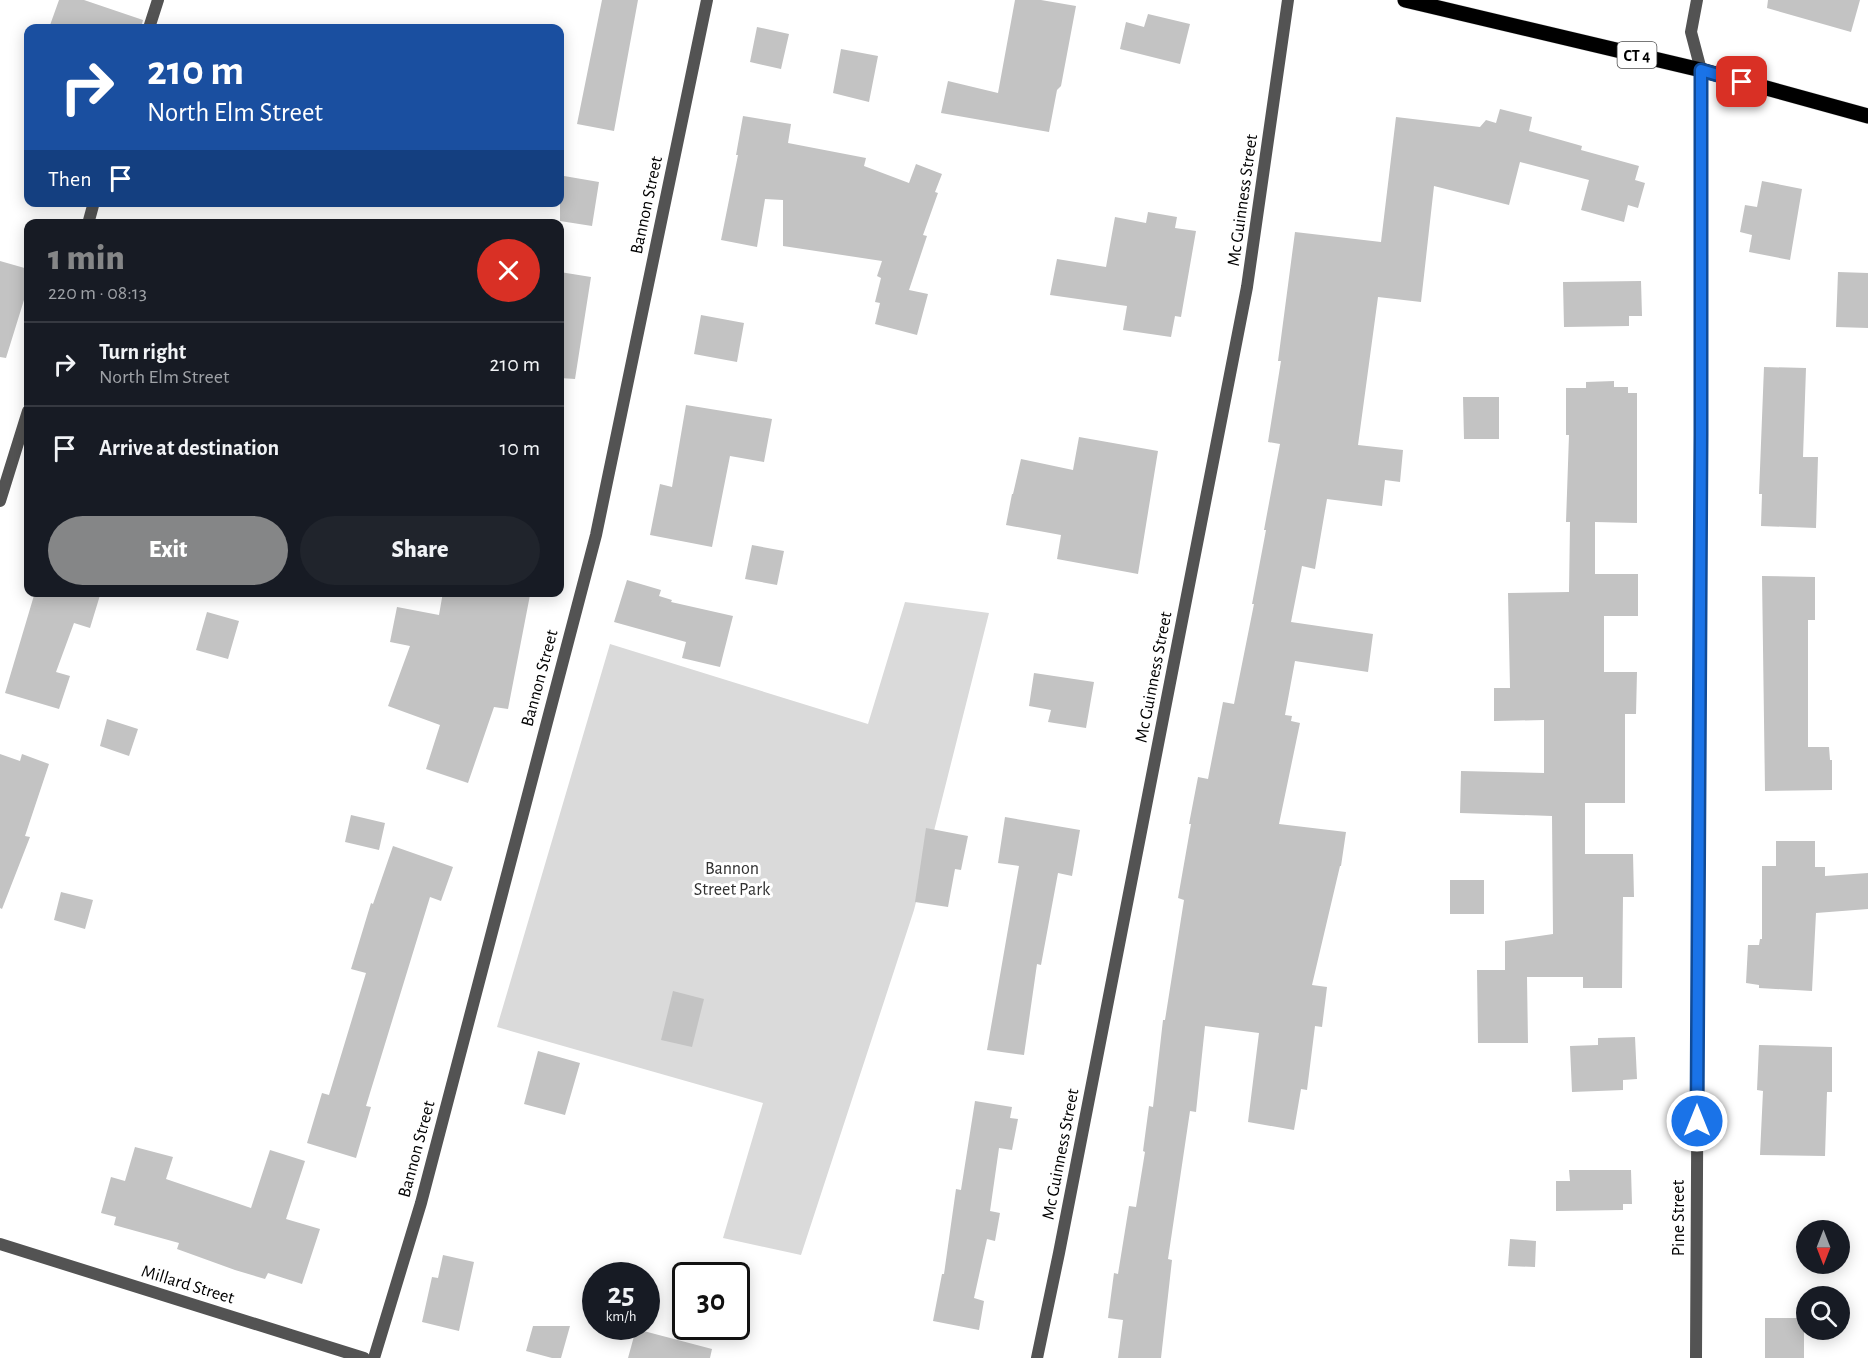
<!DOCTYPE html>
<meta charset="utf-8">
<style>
:root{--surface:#171b24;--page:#20242c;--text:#f1f3f6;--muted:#9ea1a6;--line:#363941;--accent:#858687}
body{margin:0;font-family:"Alegreya Sans",sans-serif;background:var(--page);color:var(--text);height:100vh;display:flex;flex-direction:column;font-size:22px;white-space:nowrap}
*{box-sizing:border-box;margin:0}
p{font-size:20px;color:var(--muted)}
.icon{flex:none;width:33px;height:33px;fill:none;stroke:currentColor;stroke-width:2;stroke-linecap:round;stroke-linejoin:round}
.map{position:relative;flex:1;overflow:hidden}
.details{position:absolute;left:24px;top:219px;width:540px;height:378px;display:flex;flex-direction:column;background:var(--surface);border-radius:12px;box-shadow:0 3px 15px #0003}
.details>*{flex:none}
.guide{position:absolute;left:24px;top:24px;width:540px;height:183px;border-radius:12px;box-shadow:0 3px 15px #0003;background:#1a4fa0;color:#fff;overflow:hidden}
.needle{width:39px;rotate:180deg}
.fabs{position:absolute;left:1796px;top:1220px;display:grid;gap:12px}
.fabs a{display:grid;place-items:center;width:54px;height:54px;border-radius:50%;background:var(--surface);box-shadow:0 3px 15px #0003;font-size:30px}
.speed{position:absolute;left:582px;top:1262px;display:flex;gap:12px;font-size:30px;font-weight:700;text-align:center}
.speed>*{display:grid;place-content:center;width:78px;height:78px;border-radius:50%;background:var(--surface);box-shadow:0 3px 15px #0003;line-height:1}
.speed small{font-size:15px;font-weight:400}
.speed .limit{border:3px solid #111;border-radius:9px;background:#fff;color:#111}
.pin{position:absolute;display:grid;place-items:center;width:51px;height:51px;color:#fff;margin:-26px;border-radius:12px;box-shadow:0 3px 9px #0006}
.me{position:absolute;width:66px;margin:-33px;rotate:0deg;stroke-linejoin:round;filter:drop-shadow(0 0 4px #0008)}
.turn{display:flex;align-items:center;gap:21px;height:126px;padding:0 24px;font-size:27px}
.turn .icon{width:78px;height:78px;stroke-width:2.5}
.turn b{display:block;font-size:42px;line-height:51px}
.then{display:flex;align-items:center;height:57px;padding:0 24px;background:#0003;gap:12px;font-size:22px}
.round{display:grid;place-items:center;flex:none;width:63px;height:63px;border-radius:32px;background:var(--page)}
.summary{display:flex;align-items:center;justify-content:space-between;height:102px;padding:0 24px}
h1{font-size:36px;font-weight:800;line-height:45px;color:var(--accent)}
.primary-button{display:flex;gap:12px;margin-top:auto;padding:12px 24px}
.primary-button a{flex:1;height:69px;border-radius:36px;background:var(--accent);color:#fff;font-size:24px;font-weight:800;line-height:69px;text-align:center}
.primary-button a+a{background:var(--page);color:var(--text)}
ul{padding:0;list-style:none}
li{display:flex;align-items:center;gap:18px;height:84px;padding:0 24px;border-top:2px solid var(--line)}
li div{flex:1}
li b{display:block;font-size:22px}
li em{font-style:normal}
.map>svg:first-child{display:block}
.green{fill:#dadada}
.building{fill:#c3c3c3}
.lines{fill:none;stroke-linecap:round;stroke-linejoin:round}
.primary-casing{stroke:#dbdbdb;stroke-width:16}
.lane{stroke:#535353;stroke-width:12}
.street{stroke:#535353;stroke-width:12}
.primary{stroke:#000;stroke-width:15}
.route-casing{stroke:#114b97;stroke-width:15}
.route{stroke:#1a73e8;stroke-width:10}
.labels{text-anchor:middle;stroke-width:6;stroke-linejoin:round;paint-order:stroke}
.shield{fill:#fff;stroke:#4c4c4c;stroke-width:1.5}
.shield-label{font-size:16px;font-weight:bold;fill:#000}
.street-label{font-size:18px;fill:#000;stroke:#fff}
.park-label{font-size:18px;fill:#313131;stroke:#fff}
</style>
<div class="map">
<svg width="1868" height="1358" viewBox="0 0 1868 1358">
<rect width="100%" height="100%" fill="#fff"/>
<path class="green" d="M 905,602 L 989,613 L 914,910 L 801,1255 L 723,1238 L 763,1103 L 497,1027 L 610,644 L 868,724 Z"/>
<path class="building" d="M 59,0 L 84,0 L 143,20 L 141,28 L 49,28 Z
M 602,0 L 638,0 L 614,131 L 577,124 Z
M 1015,0 L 1041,0 L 1076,6 L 1061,86 L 1057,90 L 1049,132 L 941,113 L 948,81 L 998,93 Z
M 1768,0 L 1860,0 L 1851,32 L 1767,8 Z
M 1148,14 L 1190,24 L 1180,64 L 1120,49 L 1126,22 L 1144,27 Z
M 757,27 L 789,34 L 781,69 L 750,62 Z
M 841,49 L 878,56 L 869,102 L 833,93 Z
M 1500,109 L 1532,117 L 1529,131 L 1582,146 L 1581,150 L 1639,166 L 1635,180 L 1645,183 L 1638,208 L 1628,205 L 1624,222 L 1581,210 L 1589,180 L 1520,162 L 1509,205 L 1434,186 L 1421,302 L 1378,297 L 1358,445 L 1403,450 L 1400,482 L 1385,480 L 1382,506 L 1327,499 L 1315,569 L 1302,566 L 1291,622 L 1373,634 L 1368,672 L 1295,661 L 1285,715 L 1292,716 L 1291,721 L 1300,723 L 1279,824 L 1346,832 L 1341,866 L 1340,866 L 1312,985 L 1327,987 L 1322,1027 L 1315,1026 L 1307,1090 L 1301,1089 L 1294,1130 L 1248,1122 L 1259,1033 L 1205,1026 L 1196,1112 L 1190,1111 L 1168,1259 L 1172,1260 L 1161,1358 L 1118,1358 L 1123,1320 L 1108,1318 L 1114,1273 L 1118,1274 L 1129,1206 L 1136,1207 L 1145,1152 L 1143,1151 L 1149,1106 L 1153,1107 L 1163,1020 L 1165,1020 L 1184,900 L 1178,898 L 1191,824 L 1189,824 L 1198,777 L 1208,779 L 1223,702 L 1234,704 L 1254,604 L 1252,604 L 1266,530 L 1264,530 L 1280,444 L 1268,442 L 1281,361 L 1278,361 L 1295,232 L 1381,242 L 1396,117 L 1480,127 L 1486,120 L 1496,123 Z
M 743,116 L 791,124 L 788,143 L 866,158 L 864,166 L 909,183 L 916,164 L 942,174 L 935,192 L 938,193 L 923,235 L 927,236 L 909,290 L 928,294 L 917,335 L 875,324 L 880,303 L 875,302 L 881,278 L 877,276 L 882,261 L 783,246 L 783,200 L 765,199 L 757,247 L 721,240 L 738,155 L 736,155 Z
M 564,176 L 599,182 L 592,226 L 560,221 L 560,178 L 563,179 Z
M 1762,181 L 1802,189 L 1790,260 L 1749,252 L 1752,235 L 1740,232 L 1745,205 L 1757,207 Z
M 1148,212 L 1177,217 L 1175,228 L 1196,231 L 1181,317 L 1175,316 L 1171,337 L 1123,330 L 1127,306 L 1050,295 L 1057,259 L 1106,267 L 1115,217 L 1146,223 Z
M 0,261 L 28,269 L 28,287 L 6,358 L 0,357 Z
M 560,272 L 591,277 L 575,379 L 560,378 Z
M 1838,272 L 1868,273 L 1868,328 L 1836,327 Z
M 1641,281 L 1642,316 L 1629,316 L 1629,326 L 1564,327 L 1563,282 Z
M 701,315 L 744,323 L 737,362 L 694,354 Z
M 1764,367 L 1806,368 L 1803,457 L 1818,457 L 1816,528 L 1761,526 L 1762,494 L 1759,494 Z
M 1614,381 L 1614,387 L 1628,387 L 1628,393 L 1637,393 L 1637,523 L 1595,522 L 1595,574 L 1638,574 L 1638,616 L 1604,616 L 1604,672 L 1637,672 L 1636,714 L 1625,714 L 1625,803 L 1585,803 L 1585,854 L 1633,854 L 1634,897 L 1623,897 L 1622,988 L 1583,988 L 1583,977 L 1527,977 L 1528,1043 L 1478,1043 L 1477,970 L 1505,970 L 1505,941 L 1553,934 L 1552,816 L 1460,813 L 1461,771 L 1544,773 L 1544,720 L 1494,721 L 1494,688 L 1510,688 L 1508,593 L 1569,592 L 1570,522 L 1566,522 L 1569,435 L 1566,435 L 1566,388 L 1586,388 L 1586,382 Z
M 1463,397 L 1499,397 L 1499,439 L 1464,439 Z
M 686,405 L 772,419 L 764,462 L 730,456 L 712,547 L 650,535 L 660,484 L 672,487 Z
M 1079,437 L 1158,451 L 1138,574 L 1057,559 L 1061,535 L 1006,525 L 1012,494 L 1013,494 L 1021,459 L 1073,470 Z
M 752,545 L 784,551 L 777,585 L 745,579 Z
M 1762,576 L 1815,577 L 1815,620 L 1808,620 L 1808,747 L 1829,747 L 1830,760 L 1832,760 L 1832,790 L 1765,791 Z
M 627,580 L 661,590 L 659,596 L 672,600 L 671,602 L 733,616 L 720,667 L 682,658 L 686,642 L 614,622 Z
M 35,592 L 101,592 L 90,628 L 74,623 L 56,672 L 70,676 L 59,709 L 5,693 Z
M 443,592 L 514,592 L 530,595 L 508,709 L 494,707 L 468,783 L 426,769 L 440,725 L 388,706 L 410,646 L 390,642 L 397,607 L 439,615 Z
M 207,612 L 239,621 L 228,659 L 196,650 Z
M 1034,673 L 1094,682 L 1086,728 L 1048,722 L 1051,710 L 1029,706 Z
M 107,719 L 138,729 L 129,756 L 100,746 Z
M 0,754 L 20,761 L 22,754 L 49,764 L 25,836 L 30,837 L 2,909 L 0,908 Z
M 351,815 L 385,823 L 379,850 L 345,842 Z
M 1005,817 L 1080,830 L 1072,876 L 1058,873 L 1041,965 L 1037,964 L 1024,1055 L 987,1050 L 1019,866 L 998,863 Z
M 926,828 L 968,836 L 961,870 L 955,869 L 948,907 L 915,902 Z
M 1776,841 L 1815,841 L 1815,867 L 1825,867 L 1825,876 L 1868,873 L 1868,909 L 1816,913 L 1812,991 L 1759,988 L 1759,985 L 1746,983 L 1748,945 L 1759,945 L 1760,939 L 1762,939 L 1762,866 L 1776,866 Z
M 393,846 L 453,867 L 441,901 L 430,897 L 366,1106 L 371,1107 L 356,1158 L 307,1143 L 322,1093 L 329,1095 L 366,973 L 351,969 L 371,903 L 373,904 Z
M 1450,880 L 1484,880 L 1484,914 L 1450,914 Z
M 61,892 L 93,900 L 85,929 L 54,920 Z
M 673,991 L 704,999 L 692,1047 L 661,1040 Z
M 1635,1037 L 1637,1079 L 1623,1080 L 1623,1090 L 1572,1092 L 1570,1046 L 1598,1045 L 1598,1038 Z
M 1759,1045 L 1832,1047 L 1832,1092 L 1827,1092 L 1825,1156 L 1760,1155 L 1763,1091 L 1757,1090 Z
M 538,1051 L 580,1063 L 565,1115 L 524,1104 Z
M 975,1101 L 1012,1107 L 1010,1118 L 1018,1119 L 1012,1150 L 999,1148 L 990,1211 L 1000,1213 L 995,1241 L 987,1239 L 974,1298 L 984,1301 L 979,1330 L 933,1321 L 942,1274 L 944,1274 L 956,1189 L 961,1190 Z
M 135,1147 L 173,1157 L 166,1179 L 251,1208 L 270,1150 L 305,1161 L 286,1219 L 320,1229 L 302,1284 L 268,1273 L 265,1279 L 235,1270 L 177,1249 L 179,1243 L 114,1225 L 116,1217 L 101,1213 L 111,1177 L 125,1181 Z
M 1569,1170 L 1631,1170 L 1632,1204 L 1623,1204 L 1623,1210 L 1556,1211 L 1556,1181 L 1570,1181 Z
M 1510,1239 L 1536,1241 L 1535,1267 L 1508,1266 Z
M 443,1255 L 474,1262 L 459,1331 L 422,1322 L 432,1277 L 438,1278 Z
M 1765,1318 L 1804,1318 L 1804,1358 L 1765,1358 Z
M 533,1326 L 570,1326 L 561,1358 L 552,1358 L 526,1351 Z
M 636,1329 L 712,1349 L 710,1358 L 628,1358 Z"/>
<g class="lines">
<g class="primary-casing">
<path id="primary" d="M 1405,0 L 1701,70 L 1868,116"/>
</g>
<path class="lane" d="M 1697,0 L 1691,32 L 1701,70"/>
<path class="street" d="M 149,28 L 158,0
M 88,224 L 94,202
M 0,501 L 28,411
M 0,1244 L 364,1358
M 374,1358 L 421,1203 L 596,535 L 707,0
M 1037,1358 L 1059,1253 L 1247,287 L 1288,0
M 1696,1358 L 1701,435 L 1701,70"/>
<use href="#primary" class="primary"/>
</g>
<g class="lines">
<g class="route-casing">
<path id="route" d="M 1697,1121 L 1701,435 L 1701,70 L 1742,82"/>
</g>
<use href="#route" class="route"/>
</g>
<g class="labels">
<rect class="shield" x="1617.5" y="42" width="39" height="26" rx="4.5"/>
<g class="shield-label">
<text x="1637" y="61">CT 4</text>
</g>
<g class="street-label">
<text transform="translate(1242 200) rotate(-82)" y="6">Mc Guinness Street</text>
<text transform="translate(646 205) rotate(-78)" y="6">Bannon Street</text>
<text transform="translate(1153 677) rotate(-79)" y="6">Mc Guinness Street</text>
<text transform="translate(539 678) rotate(-75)" y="6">Bannon Street</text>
<text transform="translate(416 1149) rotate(-75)" y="6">Bannon Street</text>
<text transform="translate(1060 1154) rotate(-79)" y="6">Mc Guinness Street</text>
<text transform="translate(1678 1218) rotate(-90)" y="6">Pine Street</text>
<text transform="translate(188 1284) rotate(17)" y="6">Millard Street</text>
</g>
<g class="park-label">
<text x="732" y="874">Bannon<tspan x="732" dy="21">Street Park</tspan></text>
</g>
</g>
</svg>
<div class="fabs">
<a><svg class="needle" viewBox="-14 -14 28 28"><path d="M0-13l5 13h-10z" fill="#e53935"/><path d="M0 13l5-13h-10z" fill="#9ea1a6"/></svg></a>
<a><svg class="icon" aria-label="search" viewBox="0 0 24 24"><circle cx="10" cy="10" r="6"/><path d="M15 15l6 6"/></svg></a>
</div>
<div class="speed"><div>25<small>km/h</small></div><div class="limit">30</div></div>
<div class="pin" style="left:1742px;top:82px;background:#d93025"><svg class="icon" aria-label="arrive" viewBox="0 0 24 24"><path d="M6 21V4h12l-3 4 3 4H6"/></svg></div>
<svg class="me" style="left:1697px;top:1121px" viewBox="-20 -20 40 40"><circle r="17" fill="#1a73e8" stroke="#fff" stroke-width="3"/><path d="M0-11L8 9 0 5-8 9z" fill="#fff"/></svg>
<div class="guide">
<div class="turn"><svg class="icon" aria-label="right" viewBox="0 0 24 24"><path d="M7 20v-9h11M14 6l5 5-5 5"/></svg><div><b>210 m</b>North Elm Street</div></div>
<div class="then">Then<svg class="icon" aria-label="arrive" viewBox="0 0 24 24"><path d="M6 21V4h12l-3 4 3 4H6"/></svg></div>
</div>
<section class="details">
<div class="summary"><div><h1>1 min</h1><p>220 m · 08:13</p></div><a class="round" style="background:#d93025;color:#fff"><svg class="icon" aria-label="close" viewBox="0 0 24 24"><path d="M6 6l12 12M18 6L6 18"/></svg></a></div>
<ul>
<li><svg class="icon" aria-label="right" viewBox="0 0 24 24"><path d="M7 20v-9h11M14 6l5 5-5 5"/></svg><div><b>Turn right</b><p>North Elm Street</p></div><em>210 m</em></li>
<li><svg class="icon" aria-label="arrive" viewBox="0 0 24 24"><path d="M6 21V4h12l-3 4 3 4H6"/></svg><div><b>Arrive at destination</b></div><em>10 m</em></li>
</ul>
<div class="primary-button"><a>Exit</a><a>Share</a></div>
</section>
</div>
